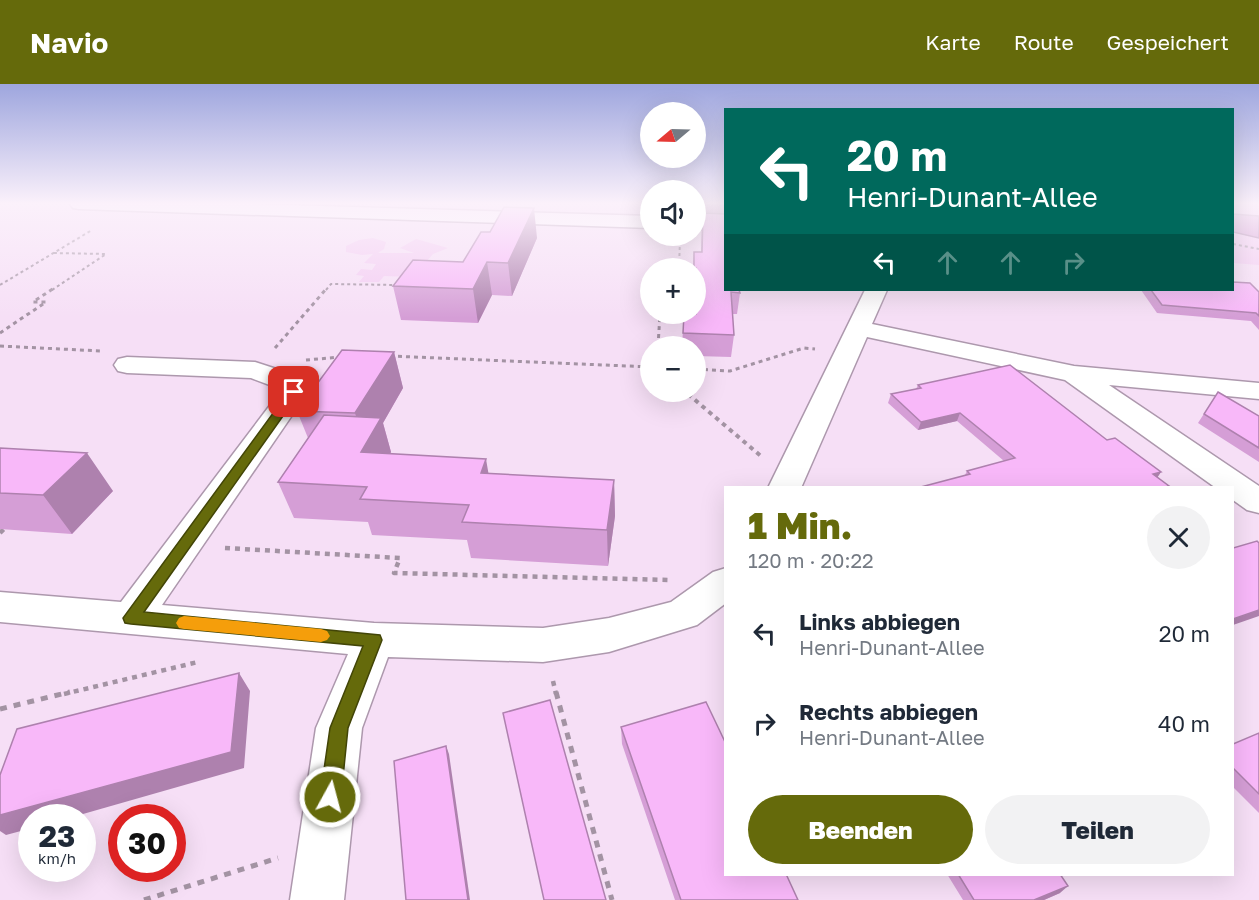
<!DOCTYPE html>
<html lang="de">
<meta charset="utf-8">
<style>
:root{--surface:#fff;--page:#f2f2f3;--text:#1f2937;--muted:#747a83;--accent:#656a0b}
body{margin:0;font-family:"Golos Text",sans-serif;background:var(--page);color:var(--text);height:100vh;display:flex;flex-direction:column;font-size:22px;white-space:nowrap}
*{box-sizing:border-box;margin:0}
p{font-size:20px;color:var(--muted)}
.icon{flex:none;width:33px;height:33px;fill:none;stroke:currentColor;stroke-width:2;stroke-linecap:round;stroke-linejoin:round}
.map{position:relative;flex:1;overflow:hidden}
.drawer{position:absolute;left:724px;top:402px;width:510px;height:390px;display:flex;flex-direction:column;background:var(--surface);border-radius:0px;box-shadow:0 6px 24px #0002}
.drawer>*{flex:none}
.banner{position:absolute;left:724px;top:24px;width:510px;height:183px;border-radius:0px;box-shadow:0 6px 24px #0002;background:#00695c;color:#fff;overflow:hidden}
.needle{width:39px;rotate:251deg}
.tools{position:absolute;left:640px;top:18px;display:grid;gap:12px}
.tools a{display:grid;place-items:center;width:66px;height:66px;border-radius:50%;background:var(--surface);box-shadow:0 6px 24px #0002;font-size:30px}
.speed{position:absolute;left:18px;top:720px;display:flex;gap:12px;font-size:30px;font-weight:700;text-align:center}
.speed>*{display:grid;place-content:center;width:78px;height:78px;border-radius:50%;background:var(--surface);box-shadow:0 6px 24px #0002;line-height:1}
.speed small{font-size:15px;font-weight:400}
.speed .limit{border:9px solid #d22;background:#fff;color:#111}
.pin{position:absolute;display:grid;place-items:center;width:51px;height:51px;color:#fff;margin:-26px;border-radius:12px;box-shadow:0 3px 9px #0006}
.me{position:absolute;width:66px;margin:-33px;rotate:7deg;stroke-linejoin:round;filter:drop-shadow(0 0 4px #0008)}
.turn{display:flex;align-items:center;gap:21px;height:126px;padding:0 24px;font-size:27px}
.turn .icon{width:78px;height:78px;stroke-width:2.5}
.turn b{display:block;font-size:42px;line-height:51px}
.lanes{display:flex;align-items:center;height:57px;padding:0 24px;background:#0003;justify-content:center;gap:30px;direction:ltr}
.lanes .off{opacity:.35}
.round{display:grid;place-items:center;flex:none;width:63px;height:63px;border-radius:32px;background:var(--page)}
.headline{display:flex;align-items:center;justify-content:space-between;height:102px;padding:0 24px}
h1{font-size:36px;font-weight:800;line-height:45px;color:var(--accent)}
.cta{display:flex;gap:12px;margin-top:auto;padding:12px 24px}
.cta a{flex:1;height:69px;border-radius:36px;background:var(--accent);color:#fff;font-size:24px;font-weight:800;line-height:69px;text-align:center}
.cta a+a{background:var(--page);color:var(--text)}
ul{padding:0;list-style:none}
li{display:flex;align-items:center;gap:18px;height:90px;padding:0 24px}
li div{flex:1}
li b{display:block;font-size:22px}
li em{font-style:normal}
header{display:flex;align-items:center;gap:36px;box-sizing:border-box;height:84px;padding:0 30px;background:var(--accent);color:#fff}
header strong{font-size:28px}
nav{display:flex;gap:33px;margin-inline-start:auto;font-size:21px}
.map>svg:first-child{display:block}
.green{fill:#f3cbf2}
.water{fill:#cf91cf;stroke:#a173a1;stroke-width:1.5}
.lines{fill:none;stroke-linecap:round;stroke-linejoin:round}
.minor-casing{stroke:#ad98ad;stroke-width:3}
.path-far4{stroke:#a393a3;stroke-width:2;stroke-dasharray:3 3;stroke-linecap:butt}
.path-far3{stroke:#a393a3;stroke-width:3;stroke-dasharray:4 4;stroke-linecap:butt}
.path-far2{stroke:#a393a3;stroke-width:4;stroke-dasharray:4.5 4.5;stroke-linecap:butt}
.path-far1{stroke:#a393a3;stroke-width:4.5;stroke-dasharray:5 5;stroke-linecap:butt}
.path{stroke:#a393a3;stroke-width:5;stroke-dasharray:7 7;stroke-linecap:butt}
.minor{fill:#fff;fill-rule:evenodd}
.wall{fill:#d59ed6}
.shaded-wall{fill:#ae81ae}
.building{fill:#f8b8f9;stroke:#ae81ae;stroke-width:1.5}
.route{fill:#656a0b;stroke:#424507;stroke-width:1.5}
.slow{fill:#f59e0b}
</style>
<header>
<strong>Navio</strong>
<nav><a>Karte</a><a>Route</a><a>Gespeichert</a></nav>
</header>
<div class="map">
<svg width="1259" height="816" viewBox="0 0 1259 816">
<rect width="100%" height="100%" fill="#f6dff6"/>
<path class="green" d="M 1233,120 L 1259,121 L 1259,181 L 1233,179 Z
M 373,154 L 386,158 L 384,165 L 378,169 L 414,169 L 400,164 L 416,155 L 448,164 L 433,170 L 413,193 L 384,192 L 379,198 L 359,198 L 364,192 L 356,191 L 361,185 L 372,186 L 376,180 L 364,179 L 373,170 L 362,171 L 346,168 L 346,162 L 359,156 Z"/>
<path class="water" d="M 1233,130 L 1259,132 L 1259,154 L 1233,148 Z"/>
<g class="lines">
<g class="minor-casing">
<path id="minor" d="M 70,120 L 251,120 L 651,132 L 651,144 L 79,125 L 73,124 Z
M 696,133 L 726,135 L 726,147 L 696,145 Z
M 865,206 L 887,206 L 872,240 L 1074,282 L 1259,299 L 1259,315 L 1109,301 L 1259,402 L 1259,429 L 1247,426 L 1233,416 L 1233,404 L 1216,404 L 1065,296 L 867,253 L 801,404 L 768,404 Z
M 127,273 L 255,278 L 295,291 L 308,308 L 162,521 L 374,539 L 543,544 L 609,534 L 671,518 L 713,488 L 726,484 L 726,519 L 697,541 L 609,568 L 543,578 L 388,573 L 362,644 L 344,816 L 290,816 L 316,644 L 348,570 L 0,538 L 0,508 L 121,518 L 280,308 L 275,303 L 251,294 L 127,289 L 118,287 L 114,281 L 118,275 Z"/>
</g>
<path class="path-far4" d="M 1233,160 L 1259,165
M 679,184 L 680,155
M 0,201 L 92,146
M 52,206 L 106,170 L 53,169
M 326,206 L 331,200 L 397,201"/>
<path class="path-far3" d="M 0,249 L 46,218 L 33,218 L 54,204
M 0,262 L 101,267
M 658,262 L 660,230
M 275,264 L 327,204
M 390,272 L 651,283
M 306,276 L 341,273
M 696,285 L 730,287 L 804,264 L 815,265
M 685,308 L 689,312"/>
<path class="path-far2" d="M 688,310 L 762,373"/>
<path class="path-far1" d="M 0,449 L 4,445
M 225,464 L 400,474 L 394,489 L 668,496
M 553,597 L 556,610
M 64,610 L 198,578"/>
<path class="path" d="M 556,608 L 612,816
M 0,625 L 70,608
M 144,816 L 278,774"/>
<use href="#minor" class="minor"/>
</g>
<path class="wall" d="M 702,120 L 726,120 L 726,206 L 740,209 L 737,230 L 732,230 L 734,251 L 731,273 L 696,272 L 696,262 L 682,262 L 684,230 L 696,230 L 696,184 L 693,184 L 694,168 L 701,168 L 702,131 Z
M 537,154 L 512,212 L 492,211 L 478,239 L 401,236 L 393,202 L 463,178 Z
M 1141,206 L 1233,206 L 1259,208 L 1259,246 L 1251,237 L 1157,229 Z
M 394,268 L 403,304 L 383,339 L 391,368 L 390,370 L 489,390 L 614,396 L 615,432 L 608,482 L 471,474 L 467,456 L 372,451 L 368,438 L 294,434 L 278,398 L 308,354 L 297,327 Z
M 918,301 L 1107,356 L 1161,388 L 1157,393 L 965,391 L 967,387 L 1004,377 L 957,337 L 918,346 L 888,319 L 891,310 L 916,305 Z
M 1218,308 L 1259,332 L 1259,378 L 1198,339 Z
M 0,364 L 113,407 L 72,450 L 0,445 Z
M 621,643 L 798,816 L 675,816 L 622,660 Z
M 1259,649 L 1259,729 L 1233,703 L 1233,660 Z
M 947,790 L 1060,790 L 1060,809 L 1044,816 L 963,816 Z"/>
<path class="shaded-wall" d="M 534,124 L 537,154 L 512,212 L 508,179 Z
M 487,178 L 492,211 L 478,239 L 473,205 Z
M 394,268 L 403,304 L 383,339 L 391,368 L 372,404 L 361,368 L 365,361 L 355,329 Z
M 960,329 L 957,337 L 918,346 L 921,338 Z
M 87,369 L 113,407 L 72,450 L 43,411 Z
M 486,375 L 492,410 L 481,389 Z
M 1161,388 L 1155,397 L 1153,390 Z
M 614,396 L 615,432 L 608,482 L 607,446 Z
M 1259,526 L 1259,532 L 1233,541 L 1233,535 Z
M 239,589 L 250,607 L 244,684 L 69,734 L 32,734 L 32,744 L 6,751 L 0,747 L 0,731 Z
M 446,662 L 449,670 L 470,816 L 468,816 Z
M 1068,802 L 1060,809 L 1044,816 L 1034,816 Z"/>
<path class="building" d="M 504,123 L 534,124 L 508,179 L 487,178 L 473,205 L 393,202 L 413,176 L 463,178 L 481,148 L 490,148 Z
M 703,129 L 726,130 L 726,206 L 739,206 L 740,209 L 731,208 L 734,251 L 683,249 L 684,230 L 696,230 L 696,184 L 694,184 L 694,168 L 702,168 Z
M 1233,198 L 1250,199 L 1259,208 L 1259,232 L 1256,229 L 1162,221 L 1151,206 L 1233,206 Z
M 342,266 L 394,268 L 355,329 L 297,327 Z
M 1010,281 L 1107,356 L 1115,354 L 1161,388 L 1153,390 L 1169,402 L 1162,404 L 917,404 L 970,390 L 967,387 L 1015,374 L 960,329 L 921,338 L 891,310 L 921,304 L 918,301 Z
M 1218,308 L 1259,332 L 1259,364 L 1204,330 Z
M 324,331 L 381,334 L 361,368 L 486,375 L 481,389 L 614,396 L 607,446 L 462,438 L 469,421 L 360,415 L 367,403 L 278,398 Z
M 0,364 L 87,369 L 43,411 L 0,409 Z
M 1257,457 L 1259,459 L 1259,526 L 1233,535 L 1233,464 Z
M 239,589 L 231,668 L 0,731 L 0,691 L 17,645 Z
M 550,616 L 606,816 L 544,816 L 503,629 Z
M 706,618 L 726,660 L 726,790 L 786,790 L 798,816 L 681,816 L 621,643 Z
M 1259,649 L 1259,710 L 1233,684 L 1233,660 Z
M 446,662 L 468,816 L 406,816 L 394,677 Z
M 958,790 L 1060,790 L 1068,802 L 1034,816 L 974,816 Z"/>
<linearGradient id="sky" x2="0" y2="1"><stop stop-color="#9ea6de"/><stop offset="0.51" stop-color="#fbf1fb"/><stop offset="1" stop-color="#fbf1fb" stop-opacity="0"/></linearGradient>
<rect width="1259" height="234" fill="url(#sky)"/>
<path class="route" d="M 294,305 L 300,308 L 144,528 L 380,551 L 382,556 L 348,644 L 341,713 L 338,721 L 330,723 L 323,721 L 320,713 L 330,644 L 363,562 L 131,540 L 125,539 L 123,534 L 290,306 Z"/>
<path class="slow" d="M 184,532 L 321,545 L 327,547 L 330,552 L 327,556 L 321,558 L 184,545 L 179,544 L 176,539 L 179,534 Z"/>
</svg>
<div class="tools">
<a><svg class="needle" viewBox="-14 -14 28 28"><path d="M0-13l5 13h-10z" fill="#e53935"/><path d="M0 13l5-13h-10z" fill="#747a83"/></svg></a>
<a><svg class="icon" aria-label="sound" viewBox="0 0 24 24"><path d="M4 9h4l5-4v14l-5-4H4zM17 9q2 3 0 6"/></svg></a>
<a>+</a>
<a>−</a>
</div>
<div class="speed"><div>23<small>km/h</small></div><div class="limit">30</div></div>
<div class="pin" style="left:294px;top:308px;background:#d93025"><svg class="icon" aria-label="arrive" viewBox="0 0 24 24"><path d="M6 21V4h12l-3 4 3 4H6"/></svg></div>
<svg class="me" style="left:330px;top:713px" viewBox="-20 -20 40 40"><circle r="17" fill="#656a0b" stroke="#fff" stroke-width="3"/><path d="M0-11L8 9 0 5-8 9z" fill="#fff"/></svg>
<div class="banner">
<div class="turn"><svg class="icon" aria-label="left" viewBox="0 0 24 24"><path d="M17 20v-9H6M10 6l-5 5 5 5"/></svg><div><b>20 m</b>Henri-Dunant-Allee</div></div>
<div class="lanes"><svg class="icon" aria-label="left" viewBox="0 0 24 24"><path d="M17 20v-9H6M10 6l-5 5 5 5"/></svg><svg class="icon off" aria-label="ahead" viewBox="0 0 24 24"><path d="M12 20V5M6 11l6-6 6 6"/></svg><svg class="icon off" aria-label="ahead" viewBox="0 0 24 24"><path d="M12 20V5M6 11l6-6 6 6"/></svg><svg class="icon off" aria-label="right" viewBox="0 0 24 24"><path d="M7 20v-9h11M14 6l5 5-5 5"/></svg></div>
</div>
<section class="drawer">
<div class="headline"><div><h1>1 Min.</h1><p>120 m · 20:22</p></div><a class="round"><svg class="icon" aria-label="close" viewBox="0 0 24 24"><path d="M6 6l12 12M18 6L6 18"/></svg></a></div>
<ul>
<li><svg class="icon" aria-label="left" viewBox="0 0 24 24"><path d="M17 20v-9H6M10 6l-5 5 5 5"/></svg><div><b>Links abbiegen</b><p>Henri-Dunant-Allee</p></div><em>20 m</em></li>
<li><svg class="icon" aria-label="right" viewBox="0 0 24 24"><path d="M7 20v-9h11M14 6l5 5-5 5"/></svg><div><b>Rechts abbiegen</b><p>Henri-Dunant-Allee</p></div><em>40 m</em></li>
</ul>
<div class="cta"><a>Beenden</a><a>Teilen</a></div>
</section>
</div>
